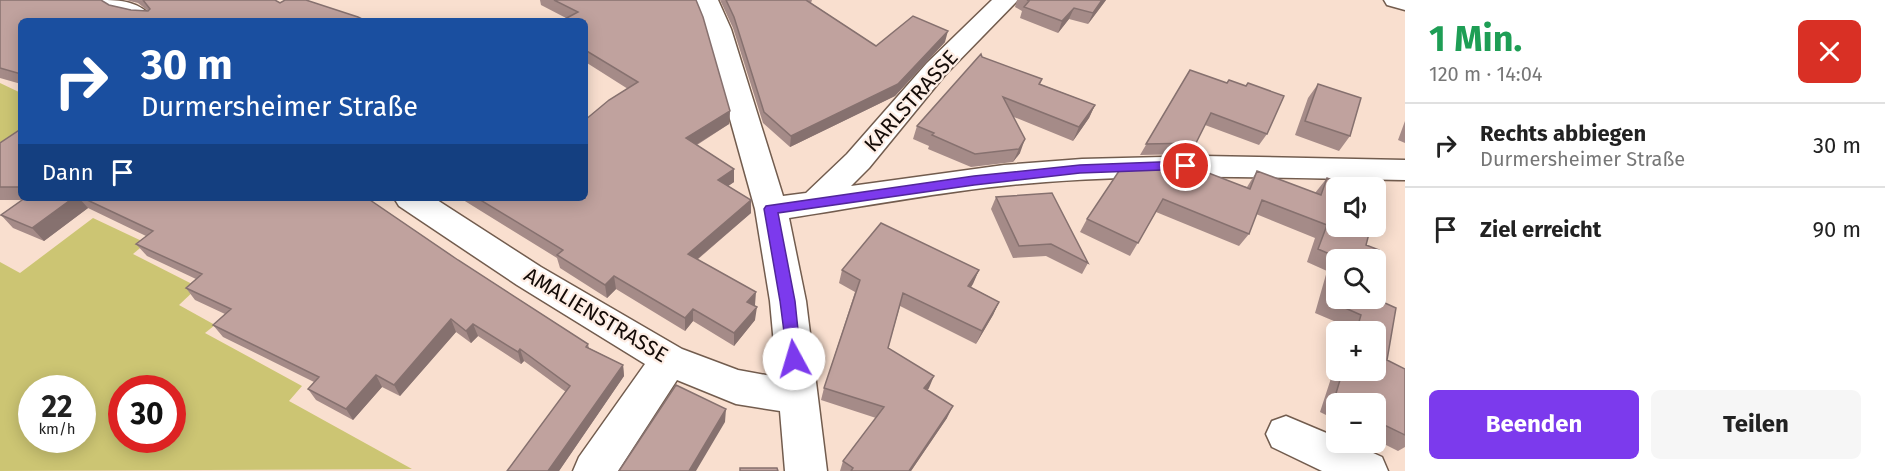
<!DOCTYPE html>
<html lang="de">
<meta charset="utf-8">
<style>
:root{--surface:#fff;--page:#f6f6f6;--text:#222;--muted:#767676;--line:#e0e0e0;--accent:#7c3aed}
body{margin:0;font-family:"Fira Sans",sans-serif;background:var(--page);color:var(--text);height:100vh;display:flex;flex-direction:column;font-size:22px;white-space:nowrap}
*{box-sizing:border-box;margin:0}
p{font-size:20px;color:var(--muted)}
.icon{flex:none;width:33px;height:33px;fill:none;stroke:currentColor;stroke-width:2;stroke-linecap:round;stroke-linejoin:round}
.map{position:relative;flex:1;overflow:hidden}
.drawer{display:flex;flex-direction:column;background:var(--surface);width:480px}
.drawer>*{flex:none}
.guide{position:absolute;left:18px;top:18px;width:570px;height:183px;border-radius:9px;box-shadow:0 3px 15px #0003;background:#1a4fa0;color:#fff;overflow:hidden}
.tools{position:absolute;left:1326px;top:177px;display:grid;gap:12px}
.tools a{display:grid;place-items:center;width:60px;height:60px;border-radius:9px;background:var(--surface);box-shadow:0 3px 15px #0003;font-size:30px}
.speed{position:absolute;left:18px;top:375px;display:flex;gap:12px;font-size:30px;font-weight:700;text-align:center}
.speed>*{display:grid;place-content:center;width:78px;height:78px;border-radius:50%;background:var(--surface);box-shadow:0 3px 15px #0003;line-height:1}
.speed small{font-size:15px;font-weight:400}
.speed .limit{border:9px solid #d22;background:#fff;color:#111}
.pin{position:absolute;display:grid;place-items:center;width:51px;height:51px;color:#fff;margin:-26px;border:3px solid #fff;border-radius:50%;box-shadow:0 2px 6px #0007}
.me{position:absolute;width:66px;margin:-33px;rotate:354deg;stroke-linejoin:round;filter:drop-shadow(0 0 4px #0008)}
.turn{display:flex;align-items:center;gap:21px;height:126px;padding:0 24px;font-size:27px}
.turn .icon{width:78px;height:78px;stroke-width:2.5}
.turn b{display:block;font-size:42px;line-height:51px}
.then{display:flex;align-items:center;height:57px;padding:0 24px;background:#0003;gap:12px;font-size:22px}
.round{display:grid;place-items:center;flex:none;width:63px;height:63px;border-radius:9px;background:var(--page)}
.head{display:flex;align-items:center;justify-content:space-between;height:102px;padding:0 24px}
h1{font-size:36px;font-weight:700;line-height:45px;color:#1e9e55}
.primary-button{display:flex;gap:12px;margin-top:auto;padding:12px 24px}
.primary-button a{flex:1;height:69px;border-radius:9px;background:var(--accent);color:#fff;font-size:24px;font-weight:700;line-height:69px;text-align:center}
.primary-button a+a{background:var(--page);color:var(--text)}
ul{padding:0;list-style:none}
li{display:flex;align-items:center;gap:18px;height:84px;padding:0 24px;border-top:2px solid var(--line)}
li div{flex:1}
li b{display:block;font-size:22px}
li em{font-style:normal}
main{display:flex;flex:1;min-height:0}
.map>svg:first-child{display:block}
.green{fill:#ccc573;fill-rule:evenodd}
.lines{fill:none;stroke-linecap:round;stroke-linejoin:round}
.street-casing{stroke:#725c4e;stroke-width:3}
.street{fill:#fff;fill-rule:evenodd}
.wall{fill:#a58b88}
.shaded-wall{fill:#86716f}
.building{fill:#c0a29e;stroke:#86716f;stroke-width:1.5}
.route{fill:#7c3aed;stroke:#51269a;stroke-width:1.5}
.labels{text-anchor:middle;stroke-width:4.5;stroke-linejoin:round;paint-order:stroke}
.street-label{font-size:21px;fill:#140b07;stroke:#feeee5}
</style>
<main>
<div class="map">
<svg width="1405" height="471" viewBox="0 0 1405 471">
<rect width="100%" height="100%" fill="#f9dfcf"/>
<path class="green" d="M 0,83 L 21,93 L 21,138 L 0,152 Z
M 93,218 L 146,243 L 133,254 L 198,287 L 179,305 L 215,325 L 205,333 L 302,386 L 289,401 L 412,469 L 0,471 L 0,262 L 20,273 ZM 32,388 L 82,388 L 82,440 L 32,440 ZM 122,388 L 172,388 L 172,440 L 122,440 Z"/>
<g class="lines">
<g class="street-casing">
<path id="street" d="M 99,0 C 121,0 141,1 155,21 C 133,21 114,21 99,0 Z
M 694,0 L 718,0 L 731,29 L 783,196 L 806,193 L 847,154 L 927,63 L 992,0 L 1018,0 L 945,75 L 869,168 L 851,186 L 1004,165 L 1082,159 L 1203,156 L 1405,160 L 1405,180 C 1285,178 1165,173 1046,182 C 960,188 874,205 789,218 L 806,301 L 827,471 L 785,471 L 780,411 L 736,404 L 677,380 L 618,471 L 573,471 L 579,457 L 645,364 L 517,285 L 399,206 L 394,198 L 434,198 L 541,267 L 682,349 L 738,370 L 777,377 L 770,301 L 755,209 L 705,29 Z
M 1384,0 L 1405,0 L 1405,10 L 1387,5 Z
M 1286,416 L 1336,437 L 1336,442 L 1349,442 L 1382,457 L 1388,471 L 1322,471 L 1272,447 L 1266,434 L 1272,421 Z"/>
</g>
<use href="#street" class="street"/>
</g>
<path class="wall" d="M 0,0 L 109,5 L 131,10 L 148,11 L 138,3 L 126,0 L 275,0 L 280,3 L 366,21 L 21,21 L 21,84 L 0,78 Z
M 540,0 L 696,0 L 730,111 L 729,124 L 697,145 L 734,169 L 734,182 L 728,186 L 751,200 L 751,213 L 697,260 L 755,305 L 755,320 L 734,346 L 693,321 L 685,331 L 616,289 L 607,298 L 560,268 L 557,258 L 460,198 L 585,198 L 628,89 L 587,63 L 566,18 L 541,5 Z
M 720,0 L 812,0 L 811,3 L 876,46 L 945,42 L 895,96 L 790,147 L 763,123 L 733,28 Z
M 1017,0 L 1106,0 L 1088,24 L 1069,19 L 1058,33 L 1020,18 L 1022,11 L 1015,7 Z
M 982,57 L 1042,79 L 1040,84 L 1095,105 L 1089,118 L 1073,141 L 1014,117 L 1020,153 L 1013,162 L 971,167 L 928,149 L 929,146 L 913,139 L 917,126 Z
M 1190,70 L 1267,134 L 1259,145 L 1205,125 L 1189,154 L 1140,155 Z
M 1318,84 L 1350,136 L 1339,151 L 1295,135 L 1308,98 Z
M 1405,121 L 1405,143 L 1398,140 Z
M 21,129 L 21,198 L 367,198 L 458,260 L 588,344 L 589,348 L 623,365 L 624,376 L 559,471 L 507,471 L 566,392 L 524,361 L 521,364 L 478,336 L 471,343 L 456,332 L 400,396 L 382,387 L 353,420 L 316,400 L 308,389 L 314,382 L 223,337 L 213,325 L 225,314 L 195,300 L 186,288 L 196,279 L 147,256 L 136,244 L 146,236 L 88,208 L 44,241 L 13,228 L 1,215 L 23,200 L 0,200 L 0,143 Z
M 1173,166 L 1247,187 L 1257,171 L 1315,193 L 1327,178 L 1376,260 L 1336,260 L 1336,298 L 1374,298 L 1387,360 L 1405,369 L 1405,447 L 1398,451 L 1376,440 L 1376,404 L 1336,404 L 1336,420 L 1320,412 L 1336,363 L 1336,370 L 1376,370 L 1376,332 L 1347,332 L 1348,327 L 1315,313 L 1327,271 L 1307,262 L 1315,238 L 1256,214 L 1249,234 L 1239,246 L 1156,212 L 1130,256 L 1080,232 L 1087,219 L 1172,168 Z
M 996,197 L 1088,263 L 1082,274 L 1046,256 L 1013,258 L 991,209 Z
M 842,270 L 979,270 L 971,287 L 999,302 L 993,315 L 976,344 L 900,306 L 888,348 L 929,388 L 927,390 L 947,418 L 911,471 L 840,471 L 843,461 L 876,418 L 821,400 L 824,388 L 855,292 L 839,283 Z"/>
<path class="shaded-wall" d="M 1102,0 L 1106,0 L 1088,24 L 1093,13 Z
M 1074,8 L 1069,19 L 1058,33 L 1062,21 Z
M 948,31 L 945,42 L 895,96 L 790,147 L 791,136 Z
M 585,50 L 587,63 L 585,64 Z
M 1095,105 L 1089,118 L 1073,141 L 1079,127 Z
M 730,111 L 729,124 L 686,151 L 686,138 Z
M 1025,139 L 1020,153 L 1013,162 L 1019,149 Z
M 734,169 L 734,182 L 718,193 L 718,180 Z
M 73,198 L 79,198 L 88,208 L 44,241 L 32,228 Z
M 751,200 L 751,213 L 688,267 L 688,254 Z
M 979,270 L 973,284 L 963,299 L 968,286 Z
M 614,276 L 616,289 L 607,298 L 605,285 Z
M 756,292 L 755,305 L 746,315 L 747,302 Z
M 999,302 L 993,315 L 976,344 L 982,331 Z
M 757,307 L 755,320 L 734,346 L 734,333 Z
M 693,309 L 693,321 L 685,331 L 685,318 Z
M 451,319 L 456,332 L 400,396 L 394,385 Z
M 473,324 L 478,336 L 471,343 L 466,331 Z
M 520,349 L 524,361 L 521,364 L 518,352 Z
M 623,365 L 624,376 L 559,471 L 548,471 Z
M 376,375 L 382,387 L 353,420 L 346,409 Z
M 934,376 L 929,388 L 919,401 L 924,388 Z
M 953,406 L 947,418 L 911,471 L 909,471 Z
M 726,409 L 725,422 L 696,471 L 689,471 Z"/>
<path class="building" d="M 0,0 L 101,0 L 109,5 L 131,10 L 148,11 L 150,9 L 143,0 L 275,0 L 280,3 L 285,0 L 306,0 L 358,17 L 366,21 L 194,21 L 192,20 L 190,21 L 21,21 L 21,74 L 0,68 Z
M 554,0 L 696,0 L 703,17 L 730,111 L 686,138 L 734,169 L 718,180 L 751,200 L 688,254 L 756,292 L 747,302 L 757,307 L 734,333 L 693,309 L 685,318 L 614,276 L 605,285 L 557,255 L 563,250 L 477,198 L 585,198 L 585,120 L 609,100 L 638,82 L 585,50 L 585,21 L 561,21 L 578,12 Z
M 726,0 L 806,0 L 876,46 L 913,16 L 948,31 L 898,84 L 791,136 L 764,112 L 734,17 Z
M 1027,0 L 1102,0 L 1093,13 L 1074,8 L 1062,21 L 1024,7 L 1029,1 Z
M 981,54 L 982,57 L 1042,79 L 1039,84 L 1095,105 L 1079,127 L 1003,97 L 1025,139 L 1019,149 L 975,154 L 932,135 L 934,133 L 917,126 Z
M 1190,70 L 1227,83 L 1229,80 L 1246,86 L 1248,83 L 1284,96 L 1267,134 L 1211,113 L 1196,143 L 1146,144 Z
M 1318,84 L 1361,98 L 1350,136 L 1305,121 Z
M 21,129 L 21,187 L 0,187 L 0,143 Z
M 1173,166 L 1193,167 L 1250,189 L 1257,171 L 1321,195 L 1327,178 L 1351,188 L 1336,188 L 1336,226 L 1371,226 L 1366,245 L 1379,250 L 1376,264 L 1376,260 L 1339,260 L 1339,258 L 1318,249 L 1327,225 L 1262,200 L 1249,234 L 1163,199 L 1138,243 L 1087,219 L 1119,171 L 1176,168 Z
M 1052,193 L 1088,263 L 1051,244 L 1019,246 L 996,197 Z
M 1376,197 L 1379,198 L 1376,211 Z
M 25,198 L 73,198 L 32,228 L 1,215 Z
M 83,198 L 367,198 L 458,260 L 588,344 L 586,347 L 623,365 L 548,471 L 507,471 L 570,386 L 520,349 L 518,352 L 473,324 L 466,331 L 451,319 L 394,385 L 376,375 L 346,409 L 308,389 L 319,377 L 213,325 L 231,309 L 186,288 L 202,274 L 136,244 L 153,231 Z
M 881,223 L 979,270 L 968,286 L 999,302 L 982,331 L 903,293 L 888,348 L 934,376 L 924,388 L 953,406 L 909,471 L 851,471 L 853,468 L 843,461 L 884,407 L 824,388 L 860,280 L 842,270 Z
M 1336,267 L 1336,298 L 1366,298 L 1365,304 L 1366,298 L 1374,298 L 1396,308 L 1387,360 L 1405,369 L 1405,435 L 1376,421 L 1376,404 L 1341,404 L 1334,400 L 1343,370 L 1376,370 L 1376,332 L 1356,332 L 1361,315 L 1327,300 Z
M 676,385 L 726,409 L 689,471 L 619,471 Z
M 740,468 L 777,468 L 778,471 L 740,471 Z"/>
<path class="route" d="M 1186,161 L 1190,163 L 1192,166 L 1190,169 L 1080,173 L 974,185 L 778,213 L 795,301 L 801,359 L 799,363 L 794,365 L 788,363 L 780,301 L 764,209 L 766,206 L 974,176 L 1080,165 Z"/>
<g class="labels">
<g class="street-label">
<text transform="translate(911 101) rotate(-48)" y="7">KARLSTRASSE</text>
<text transform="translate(596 315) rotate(31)" y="7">AMALIENSTRASSE</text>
</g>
</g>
</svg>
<div class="tools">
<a><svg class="icon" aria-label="sound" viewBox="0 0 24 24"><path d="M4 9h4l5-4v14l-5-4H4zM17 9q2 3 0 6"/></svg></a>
<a><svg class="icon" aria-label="search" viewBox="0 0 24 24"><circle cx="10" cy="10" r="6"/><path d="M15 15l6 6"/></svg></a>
<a>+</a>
<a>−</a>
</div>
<div class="speed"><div>22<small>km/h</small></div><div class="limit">30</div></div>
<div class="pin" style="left:1186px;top:166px;background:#d93025"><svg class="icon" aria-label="arrive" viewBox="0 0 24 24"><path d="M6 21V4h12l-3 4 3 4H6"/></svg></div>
<svg class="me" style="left:794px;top:359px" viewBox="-20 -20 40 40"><circle r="19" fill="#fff"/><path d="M0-13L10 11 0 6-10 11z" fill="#7c3aed"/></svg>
<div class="guide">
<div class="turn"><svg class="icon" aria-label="right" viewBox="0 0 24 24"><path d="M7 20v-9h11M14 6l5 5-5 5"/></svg><div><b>30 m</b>Durmersheimer Straße</div></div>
<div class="then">Dann<svg class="icon" aria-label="arrive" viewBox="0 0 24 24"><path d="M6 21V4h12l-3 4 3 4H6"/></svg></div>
</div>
</div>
<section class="drawer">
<div class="head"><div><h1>1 Min.</h1><p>120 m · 14:04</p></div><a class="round" style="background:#d93025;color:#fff"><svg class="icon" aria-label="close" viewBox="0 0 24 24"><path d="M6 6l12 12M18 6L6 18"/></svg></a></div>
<ul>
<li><svg class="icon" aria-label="right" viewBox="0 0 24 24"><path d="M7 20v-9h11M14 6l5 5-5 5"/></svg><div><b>Rechts abbiegen</b><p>Durmersheimer Straße</p></div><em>30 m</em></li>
<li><svg class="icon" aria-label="arrive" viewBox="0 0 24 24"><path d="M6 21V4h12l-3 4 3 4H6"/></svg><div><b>Ziel erreicht</b></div><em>90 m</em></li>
</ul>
<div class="primary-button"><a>Beenden</a><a>Teilen</a></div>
</section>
</main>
